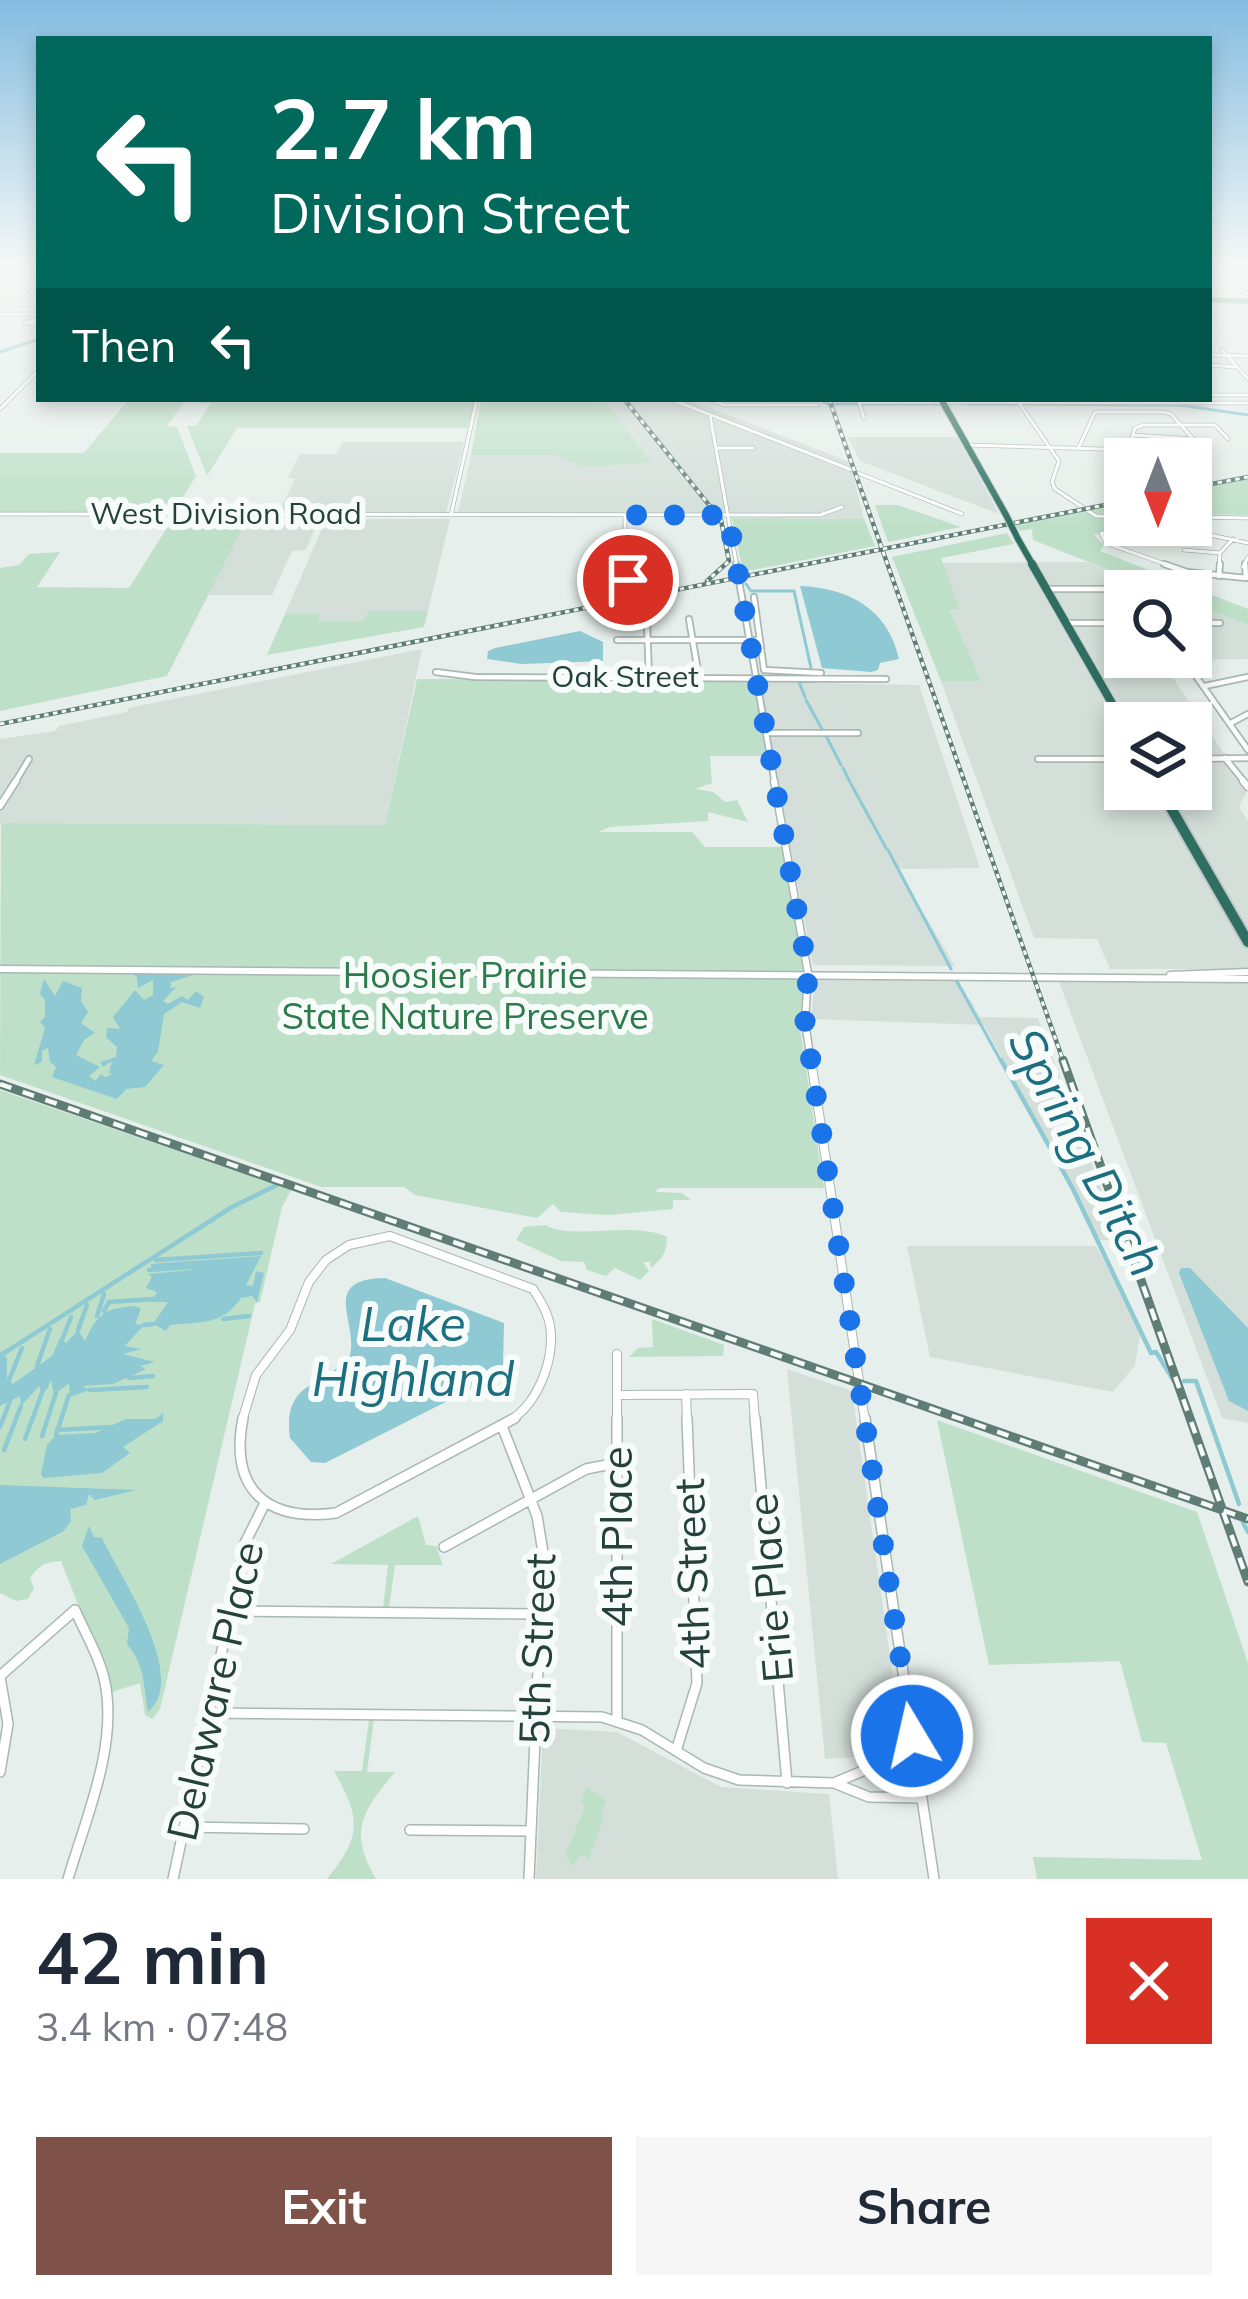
<!DOCTYPE html>
<meta charset="utf-8">
<style>
:root{--surface:#fff;--page:#f6f6f7;--text:#1f2937;--muted:#747a83;--accent:#7f5249}
body{margin:0;font-family:Mulish,sans-serif;background:var(--page);color:var(--text);height:100vh;display:flex;flex-direction:column;font-size:45px;white-space:nowrap}
*{box-sizing:border-box;margin:0}
p{font-size:39px;color:var(--muted)}
.icon{flex:none;width:66px;height:66px;fill:none;stroke:currentColor;stroke-width:2;stroke-linecap:round;stroke-linejoin:round}
.map{position:relative;height:1879px;overflow:hidden}
.sheet{display:flex;flex-direction:column;background:var(--surface);flex:1}
.sheet>*{flex:none}
.guide{position:absolute;left:36px;top:36px;width:1176px;height:366px;border-radius:0px;box-shadow:0 6px 18px #0003;background:#00695c;color:#fff;overflow:hidden}
.needle{width:78px;rotate:180deg}
.fabs{position:absolute;left:1104px;top:438px;display:grid;gap:24px}
.fabs a{display:grid;place-items:center;width:108px;height:108px;border-radius:0px;background:var(--surface);box-shadow:0 6px 18px #0003;font-size:60px}
.pin{position:absolute;display:grid;place-items:center;width:102px;height:102px;color:#fff;margin:-51px;border:6px solid #fff;border-radius:50%;box-shadow:0 3px 12px #0007}
.me{position:absolute;width:132px;margin:-66px;rotate:351deg;stroke-linejoin:round;filter:drop-shadow(0 0 9px #0008)}
.turn{display:flex;align-items:center;gap:42px;height:252px;padding:0 36px;font-size:54px}
.turn .icon{width:156px;height:156px;stroke-width:2.5}
.turn b{display:block;font-size:84px;line-height:102px}
.then{display:flex;align-items:center;height:114px;padding:0 36px;background:#0003;gap:24px;font-size:45px}
.round{display:grid;place-items:center;flex:none;width:126px;height:126px;border-radius:0px;background:var(--page)}
.head{display:flex;align-items:center;justify-content:space-between;height:204px;padding:0 36px}
h1{font-size:72px;font-weight:700;line-height:90px}
.cta{display:flex;gap:24px;margin-top:auto;padding:24px 36px}
.cta a{flex:1;height:138px;border-radius:0px;background:var(--accent);color:#fff;font-size:48px;font-weight:700;line-height:138px;text-align:center}
.cta a+a{background:var(--page);color:var(--text)}
.map>svg:first-child{display:block}
.built{fill:#d4dfda;fill-rule:evenodd}
.green{fill:#bfe0c8}
.water{fill:#8ec9d4}
.lines{fill:none;stroke-linecap:round;stroke-linejoin:round}
.stream-far1{stroke:#8ec9d4;stroke-width:3}
.stream{stroke:#8ec9d4;stroke-width:4.5}
.minor-far4-casing{stroke:#a8b8b2;stroke-width:4.5}
.minor-far3-casing{stroke:#a8b8b2;stroke-width:8}
.minor-far2-casing{stroke:#a8b8b2;stroke-width:9}
.minor-far1-casing{stroke:#a8b8b2;stroke-width:10}
.minor-casing{stroke:#a8b8b2;stroke-width:12}
.major-casing{stroke:#c2cac8;stroke-width:6}
.highway-far2-casing{stroke:#c2cac8;stroke-width:8}
.highway-far1-casing{stroke:#c2cac8;stroke-width:10}
.highway-casing{stroke:#c2cac8;stroke-width:14}
.minor-far4{stroke:#fff;stroke-width:3}
.minor-far3{stroke:#fff;stroke-width:4.5}
.minor-far2{stroke:#fff;stroke-width:6}
.minor-far1{stroke:#fff;stroke-width:8}
.minor{stroke:#fff;stroke-width:9}
.major{stroke:#6aa596;stroke-width:4.5}
.highway-far2{stroke:#2f6f62;stroke-width:6}
.highway-far1{stroke:#2f6f62;stroke-width:8}
.highway{stroke:#2f6f62;stroke-width:10}
.rail-far1-casing{stroke:#5f7d75;stroke-width:4.5}
.rail-casing{stroke:#5f7d75;stroke-width:9}
.rail-far1{stroke:#f7fbf9;stroke-width:3;stroke-dasharray:4.5;stroke-linecap:butt}
.rail{stroke:#f7fbf9;stroke-width:4.5;stroke-dasharray:12;stroke-linecap:butt}
.highway-bridge-casing{stroke:#c2cac8;stroke-width:8;stroke-linecap:butt}
.highway-bridge{stroke:#2f6f62;stroke-width:6}
.route{stroke:#1a73e8;stroke-width:21;stroke-dasharray:0 37.8}
.labels{text-anchor:middle;stroke-width:12;stroke-linejoin:round;paint-order:stroke}
.far-street-label{font-size:30px;fill:#24423a;stroke:#f7fbf9}
.park-label{font-size:36px;fill:#2d7a4b;stroke:#f7fbf9}
.near-street-label{font-size:42px;fill:#24423a;stroke:#f7fbf9}
.near-water-label{font-size:48px;font-style:italic;fill:#1c6f80;stroke:#f7fbf9}
</style>
<div class="map">
<svg width="1248" height="1879" viewBox="0 0 1248 1879">
<rect width="100%" height="100%" fill="#e6efeb"/>
<path class="built" d="M 595,399 L 687,399 L 850,462 L 864,519 L 458,513 L 471,455 L 554,455 L 583,467 L 649,463 L 607,404 L 596,405 Z
M 848,437 L 958,437 L 999,514 L 860,461 Z
M 342,442 L 464,442 L 446,513 L 279,512 L 295,479 L 288,478 L 300,454 L 337,454 Z
M 247,517 L 320,517 L 306,550 L 292,551 L 272,595 L 206,595 Z
M 326,519 L 450,519 L 428,611 L 368,611 L 365,621 L 317,621 L 285,614 Z
M 1088,562 L 1162,591 L 1125,591 L 1125,657 L 1191,657 L 1191,603 L 1248,625 L 1248,659 L 1161,660 L 1248,789 L 1239,807 L 1248,821 L 1248,969 L 1110,969 L 1097,939 L 1034,938 L 941,681 L 980,681 L 950,609 L 959,609 L 940,563 ZM 1125,723 L 1191,723 L 1191,789 L 1125,789 Z
M 422,649 L 385,825 L 0,823 L 0,739 L 55,731 L 59,726 L 127,712 L 128,708 Z
M 759,682 L 919,685 L 980,868 L 897,869 L 955,966 L 813,965 Z
M 815,979 L 959,981 L 980,1017 L 1038,1018 L 1120,1240 L 1100,1240 L 984,1025 L 811,1019 Z
M 1058,979 L 1248,981 L 1248,1423 L 1222,1418 Z
M 907,1246 L 1096,1246 L 1141,1328 L 1135,1365 L 1113,1392 L 930,1357 Z
M 787,1369 L 852,1391 L 904,1754 L 825,1759 Z
M 543,1728 L 617,1732 L 721,1787 L 829,1794 L 838,1879 L 536,1879 Z"/>
<path class="green" d="M 129,399 L 477,399 L 467,428 L 237,428 L 207,476 L 187,426 L 196,426 L 211,403 L 184,402 L 167,426 L 177,427 L 196,476 L 173,513 L 0,513 L 0,453 L 84,453 Z
M 481,399 L 595,399 L 597,404 L 607,403 L 651,463 L 583,467 L 554,455 L 471,455 Z
M 1248,479 L 1248,515 L 1191,514 L 1191,491 Z
M 1125,503 L 1125,516 L 1112,519 L 1118,529 L 1094,535 L 1104,545 L 1100,551 L 1248,609 L 1248,625 L 1191,603 L 1191,591 L 1162,591 L 1033,540 L 1032,529 L 1020,531 L 1015,525 Z
M 875,505 L 898,505 L 961,527 L 888,542 Z
M 175,515 L 249,515 L 167,676 L 0,711 L 0,568 L 19,565 L 29,554 L 60,552 L 37,587 L 129,588 Z
M 732,518 L 864,519 L 875,546 L 743,572 Z
M 1007,533 L 1014,544 L 941,558 L 960,609 L 950,610 L 981,681 L 941,681 L 892,557 Z
M 368,611 L 428,611 L 424,627 L 267,655 L 285,614 L 319,614 L 318,621 L 364,621 Z
M 417,679 L 753,680 L 766,756 L 710,756 L 712,783 L 695,789 L 713,792 L 725,802 L 737,800 L 748,822 L 708,812 L 708,821 L 610,827 L 598,832 L 692,832 L 705,847 L 783,847 L 804,967 L 800,1028 L 824,1188 L 659,1188 L 655,1192 L 682,1193 L 691,1200 L 673,1200 L 673,1209 L 608,1215 L 561,1212 L 553,1204 L 537,1218 L 415,1195 L 404,1187 L 321,1187 L 0,1075 L 1,823 L 385,825 Z
M 0,1090 L 291,1190 L 282,1207 L 260,1302 L 255,1304 L 160,1709 L 153,1719 L 145,1715 L 140,1683 L 112,1692 L 61,1561 C 46,1562 39,1565 30,1578 L 34,1588 L 28,1599 L 16,1601 L 0,1593 Z
M 545,1225 C 574,1241 633,1220 667,1237 C 667,1252 662,1259 651,1268 L 650,1262 L 643,1262 L 649,1271 L 640,1280 L 615,1268 L 606,1276 L 587,1270 L 584,1262 L 561,1261 L 516,1240 L 524,1227 Z
M 652,1319 L 724,1345 L 723,1356 L 629,1357 L 638,1348 L 653,1347 Z
M 937,1420 L 1197,1512 L 1248,1663 L 1248,1879 L 1037,1879 L 1033,1857 L 1202,1860 L 1166,1743 L 1142,1742 L 1120,1661 L 989,1665 Z
M 418,1516 L 426,1545 L 436,1546 L 443,1565 L 395,1565 L 389,1608 L 383,1608 L 388,1565 L 331,1564 Z
M 369,1720 L 374,1720 L 367,1772 L 395,1772 C 362,1812 348,1831 376,1879 L 327,1879 C 362,1836 361,1819 334,1771 L 362,1771 Z
M 587,1787 L 606,1801 L 601,1814 L 604,1816 L 589,1859 L 581,1854 L 573,1866 L 565,1855 L 585,1807 L 581,1802 Z"/>
<path class="water" d="M 800,586 C 849,588 888,609 899,659 L 880,663 L 878,670 L 871,672 L 822,668 Z
M 580,631 L 603,642 L 603,661 L 522,664 L 487,659 L 488,651 L 495,648 Z
M 24,972 L 199,973 L 171,982 L 170,988 L 176,987 L 163,1001 L 168,1004 L 182,996 L 188,1000 L 196,991 L 204,997 L 200,1008 L 182,1002 L 164,1014 L 158,1052 L 151,1061 L 164,1065 L 145,1087 L 126,1089 L 117,1099 L 52,1077 L 56,1067 L 50,1062 L 48,1048 L 42,1051 L 42,1062 L 34,1065 L 45,1028 L 40,1022 L 45,1017 L 45,1000 L 40,994 L 44,979 L 55,996 L 63,981 L 82,988 L 81,1001 L 88,1012 L 81,1023 L 95,1033 L 84,1040 L 76,1055 L 100,1067 L 89,1076 L 95,1081 L 101,1074 L 105,1077 L 113,1074 L 109,1073 L 112,1061 L 103,1067 L 100,1062 L 116,1057 L 117,1047 L 106,1037 L 107,1028 L 120,1029 L 113,1017 L 135,990 L 144,1000 L 153,995 L 153,980 L 138,988 L 137,977 L 130,973 Z
M 261,1256 L 246,1285 L 253,1286 L 256,1271 L 264,1273 L 257,1302 L 252,1296 L 241,1298 C 223,1325 201,1322 170,1325 L 166,1331 L 153,1324 L 168,1302 L 151,1302 L 157,1292 L 146,1288 L 152,1277 L 148,1274 L 191,1270 L 194,1261 Z
M 1181,1268 L 1190,1268 L 1248,1328 L 1248,1411 L 1229,1401 L 1179,1273 Z
M 385,1278 L 504,1323 L 503,1365 L 489,1380 L 325,1463 L 311,1462 L 290,1438 C 283,1382 319,1388 349,1358 C 361,1325 317,1279 385,1278 Z
M 135,1306 L 141,1309 L 135,1324 L 144,1325 L 125,1346 L 141,1349 L 123,1354 L 155,1362 L 140,1366 L 146,1369 L 113,1384 L 83,1386 L 90,1390 L 70,1397 L 69,1383 L 54,1395 L 51,1380 L 47,1389 L 41,1391 L 39,1386 L 21,1406 L 20,1396 L 0,1406 L 0,1351 L 7,1358 L 7,1378 L 13,1384 L 52,1356 L 60,1338 L 66,1343 L 78,1330 L 85,1341 C 97,1314 105,1308 135,1306 Z
M 163,1413 L 163,1421 L 123,1447 L 130,1453 L 102,1473 L 43,1478 L 41,1474 L 47,1445 L 56,1435 L 95,1433 L 126,1419 L 155,1419 Z
M 0,1485 L 136,1490 L 95,1500 L 89,1494 L 86,1505 L 70,1509 L 71,1521 L 64,1531 L 0,1564 Z
M 89,1526 L 94,1537 L 102,1538 C 120,1577 190,1677 148,1712 C 143,1685 146,1667 127,1644 L 129,1628 L 82,1546 Z"/>
<g class="lines">
<path class="stream-far1" d="M 0,352 L 39,339
M 819,399 L 828,404
M 833,404 L 857,404
M 862,404 L 882,404
M 885,404 L 899,404
M 903,404 L 926,404
M 931,404 L 939,404
M 968,404 L 986,404
M 989,404 L 1018,404
M 1023,404 L 1134,405
M 1137,405 L 1180,405 L 1248,415
M 746,584 L 751,591 L 794,591 L 811,668
M 805,697 L 799,682 L 815,681
M 806,700 L 823,731
M 826,736 L 841,765
M 843,768 L 850,782
M 851,784 L 886,848
M 888,850 L 951,969
M 956,980 L 1002,1063"/>
<path class="stream" d="M 1001,1060 L 1073,1189 L 1151,1353 L 1156,1352 L 1174,1381
M 156,1260 L 261,1253
M 153,1266 L 193,1263
M 149,1270 L 191,1267
M 104,1311 L 109,1302 L 153,1299
M 97,1316 L 104,1294
M 223,1319 L 249,1316
M 144,1325 L 153,1324
M 78,1330 L 87,1305
M 62,1340 L 71,1317
M 1,1355 L 232,1207 L 277,1185
M 37,1366 L 50,1329
M 129,1378 L 153,1376
M 9,1380 L 22,1348
M 1184,1381 L 1196,1381 L 1239,1504
M 90,1390 L 147,1387
M 0,1427 L 10,1401
M 57,1430 L 113,1427
M 56,1435 L 69,1395
M 42,1436 L 56,1393
M 25,1439 L 43,1390
M 4,1450 L 21,1406
M 1243,1523 L 1248,1532"/>
<g class="minor-far4-casing">
<path id="minor-far4" d="M 0,269 L 5,269
M 1209,278 L 1248,294
M 18,304 L 39,285
M 21,304 L 39,304
M 0,314 L 39,314
M 39,319 L 25,323 L 39,324
M 1222,350 L 1248,379
M 1209,355 L 1248,356
M 1209,365 L 1235,367
M 1209,395 L 1248,395
M 670,399 L 852,470
M 709,399 L 724,405 L 818,405
M 1017,400 L 1059,461 L 1052,482 L 1055,489 L 1096,516 L 1125,517
M 859,402 L 1248,403
M 859,402 L 864,418
M 0,409 L 39,370
M 710,415 L 737,567
M 1133,435 L 1193,439
M 968,445 L 1205,452
M 717,448 L 753,448
M 1078,449 L 1095,412 L 1163,412 L 1171,414 L 1205,452
M 1135,452 L 1130,444 L 1135,428 L 1143,425 L 1215,425 L 1228,439
M 858,473 L 962,514
M 0,514 L 820,515 L 842,507
M 451,515 L 477,399
M 625,515 L 625,567
M 1191,517 L 1248,518
M 1101,533 L 1106,543 L 1173,567
M 1101,533 L 1191,531 L 1248,543
M 1184,550 L 1220,553
M 1219,567 L 1220,553 L 1233,539
M 1243,567 L 1248,557"/>
</g>
<g class="minor-far3-casing">
<path id="minor-far3" d="M 625,564 L 625,582
M 736,564 L 775,784
M 1164,564 L 1187,572 L 1246,578
M 1245,564 L 1246,578
M 1219,576 L 1220,564
M 1047,589 L 1155,589
M 754,597 L 764,670 L 821,673
M 689,619 L 699,677
M 1067,623 L 1125,623
M 1191,623 L 1220,623
M 647,624 L 649,677
M 617,640 L 758,640
M 436,672 L 475,677 L 886,679
M 1193,672 L 1248,750
M 1205,686 L 1248,677
M 1231,723 L 1248,714
M 766,733 L 858,733
M 1225,758 L 1246,784
M 1038,759 L 1125,759
M 1191,759 L 1248,758
M 14,784 L 29,759"/>
</g>
<g class="minor-far2-casing">
<path id="minor-far2" d="M 774,781 L 808,973 L 805,1021 L 811,1063
M 1243,781 L 1248,787
M 0,806 L 16,781
M 0,969 L 1248,979
M 1170,975 L 1248,972"/>
</g>
<g class="minor-far1-casing">
<path id="minor-far1" d="M 811,1060 L 865,1421
M 617,1354 L 617,1421
M 686,1394 L 687,1421
M 618,1395 L 753,1394 L 755,1421
M 242,1421 L 256,1375 L 290,1330 L 309,1282 L 326,1260 L 349,1245 L 390,1236 L 533,1289 C 538,1297 544,1306 547,1315 C 560,1348 540,1404 509,1421"/>
</g>
<g class="minor-casing">
<path id="minor" d="M 243,1418 C 229,1490 267,1522 336,1513 L 515,1418
M 617,1418 L 617,1720
M 755,1418 L 787,1783
M 865,1418 L 934,1879
M 502,1426 L 537,1516 L 543,1552 L 529,1879
M 444,1547 L 586,1469 L 617,1463
M 231,1611 L 539,1614
M 0,1676 L 75,1610 C 86,1635 102,1661 106,1688 C 116,1751 85,1820 68,1879
M 0,1677 L 8,1724 L 0,1772
M 209,1713 L 602,1717 L 642,1730 L 704,1768 L 739,1780 L 834,1783 L 869,1797 L 922,1798
M 676,1751 L 697,1683 L 687,1418
M 834,1783 L 865,1770 L 918,1770
M 185,1827 L 304,1829
M 410,1830 L 531,1831
M 173,1879 L 245,1543 L 264,1505"/>
</g>
<g class="major-casing">
<path id="major" d="M 1209,300 L 1248,301"/>
</g>
<g class="highway-far2-casing">
<path id="highway-far2" d="M 941,399 L 1006,515
M 1018,539 L 1034,567"/>
</g>
<g class="highway-far1-casing">
<path id="highway-far1" d="M 1032,564 L 1125,726"/>
</g>
<g class="highway-casing">
<path id="highway" d="M 1160,789 L 1248,942"/>
</g>
<use href="#minor-far4" class="minor-far4"/>
<use href="#minor-far3" class="minor-far3"/>
<use href="#minor-far2" class="minor-far2"/>
<use href="#minor-far1" class="minor-far1"/>
<use href="#minor" class="minor"/>
<use href="#major" class="major"/>
<use href="#highway-far2" class="highway-far2"/>
<use href="#highway-far1" class="highway-far1"/>
<use href="#highway" class="highway"/>
<g class="rail-far1-casing">
<path id="rail-far1" d="M 624,399 L 721,520 L 729,561 L 707,581
M 829,399 L 1064,1063
M 1191,488 L 1248,477
M 0,724 L 1125,501"/>
</g>
<g class="rail-casing">
<path id="rail" d="M 1063,1060 L 1248,1582
M 0,1084 L 1248,1519"/>
</g>
<use href="#rail-far1" class="rail-far1"/>
<use href="#rail" class="rail"/>
<g class="highway-bridge-casing">
<path id="highway-bridge" d="M 1006,515 L 1018,539"/>
</g>
<use href="#highway-bridge" class="highway-bridge"/>
</g>
<linearGradient id="sky" x2="0" y2="1"><stop stop-color="#84bce0"/><stop offset="0.5" stop-color="#f4f8f6"/><stop offset="1" stop-color="#f4f8f6" stop-opacity="0"/></linearGradient>
<rect width="1248" height="528" fill="url(#sky)"/>
<g class="lines">
<path class="route" d="M 628,580 L 626,515 L 728,515 L 808,973 L 805,1021 L 912,1736"/>
</g>
<g class="labels">
<g class="far-street-label">
<text x="226" y="524">West Division Road</text>
<text x="625" y="687">Oak Street</text>
</g>
<g class="park-label">
<text x="465" y="988">Hoosier Prairie<tspan x="465" dy="41">State Nature Preserve</tspan></text>
</g>
<g class="near-street-label">
<text transform="translate(617 1537) rotate(-90)" y="15">4th Place</text>
<text transform="translate(692 1574) rotate(-92)" y="15">4th Street</text>
<text transform="translate(770 1588) rotate(-95)" y="15">Erie Place</text>
<text transform="translate(537 1649) rotate(-88)" y="15">5th Street</text>
<text transform="translate(215 1691) rotate(-77)" y="15">Delaware Place</text>
</g>
<g class="near-water-label">
<text transform="translate(1086 1152) rotate(62)" y="17">Spring Ditch</text>
<text x="413" y="1341">Lake<tspan x="413" dy="55">Highland</tspan></text>
</g>
</g>
</svg>
<div class="fabs">
<a><svg class="needle" viewBox="-14 -14 28 28"><path d="M0-13l5 13h-10z" fill="#e53935"/><path d="M0 13l5-13h-10z" fill="#747a83"/></svg></a>
<a><svg class="icon" aria-label="search" viewBox="0 0 24 24"><circle cx="10" cy="10" r="6"/><path d="M15 15l6 6"/></svg></a>
<a><svg class="icon" aria-label="layers" viewBox="0 0 24 24"><path d="M12 4l9 5-9 5-9-5zM3 14l9 5 9-5"/></svg></a>
</div>
<div class="pin" style="left:628px;top:580px;background:#d93025"><svg class="icon" aria-label="arrive" viewBox="0 0 24 24"><path d="M6 21V4h12l-3 4 3 4H6"/></svg></div>
<svg class="me" style="left:912px;top:1736px" viewBox="-20 -20 40 40"><circle r="17" fill="#1a73e8" stroke="#fff" stroke-width="3"/><path d="M0-11L8 9 0 5-8 9z" fill="#fff"/></svg>
<div class="guide">
<div class="turn"><svg class="icon" aria-label="left" viewBox="0 0 24 24"><path d="M17 20v-9H6M10 6l-5 5 5 5"/></svg><div><b>2.7 km</b>Division Street</div></div>
<div class="then">Then<svg class="icon" aria-label="left" viewBox="0 0 24 24"><path d="M17 20v-9H6M10 6l-5 5 5 5"/></svg></div>
</div>
</div>
<section class="sheet">
<div class="head"><div><h1>42 min</h1><p>3.4 km · 07:48</p></div><a class="round" style="background:#d93025;color:#fff"><svg class="icon" aria-label="close" viewBox="0 0 24 24"><path d="M6 6l12 12M18 6L6 18"/></svg></a></div>
<div class="cta"><a>Exit</a><a>Share</a></div>
</section>
